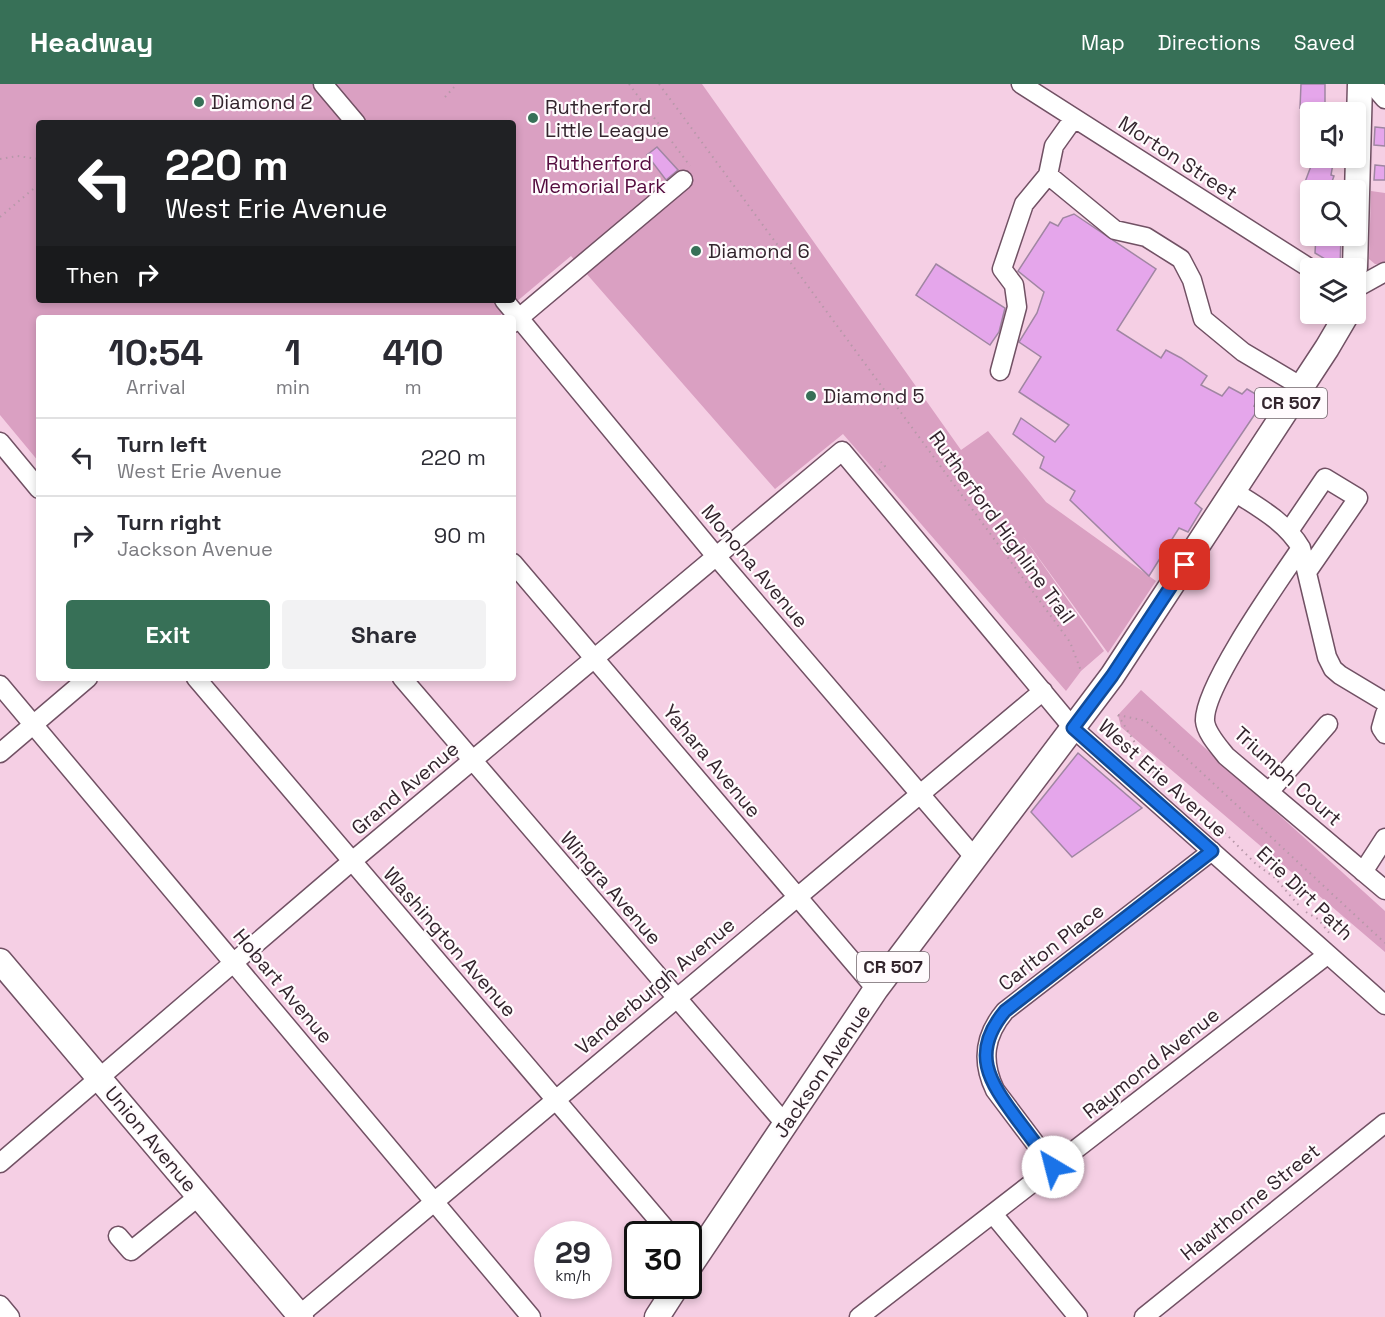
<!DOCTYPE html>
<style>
:root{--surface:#fff;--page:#f2f2f3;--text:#2b2b33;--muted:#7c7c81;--line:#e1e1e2;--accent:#377057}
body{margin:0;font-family:"Space Grotesk",sans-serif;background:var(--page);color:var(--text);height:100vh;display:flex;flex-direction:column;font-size:22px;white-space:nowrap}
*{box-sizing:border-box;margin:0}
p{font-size:20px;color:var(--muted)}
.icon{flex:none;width:33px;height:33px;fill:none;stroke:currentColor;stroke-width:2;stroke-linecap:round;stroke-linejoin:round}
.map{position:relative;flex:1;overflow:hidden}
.sheet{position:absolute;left:36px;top:231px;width:480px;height:366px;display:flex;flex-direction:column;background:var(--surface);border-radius:6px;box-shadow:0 3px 9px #0003}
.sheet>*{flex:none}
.guide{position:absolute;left:36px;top:36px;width:480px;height:183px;border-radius:6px;box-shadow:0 3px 9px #0003;background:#202124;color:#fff;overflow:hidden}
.fabs{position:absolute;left:1300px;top:18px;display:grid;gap:12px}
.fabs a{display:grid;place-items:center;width:66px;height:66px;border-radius:6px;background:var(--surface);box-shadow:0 3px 9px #0003;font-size:30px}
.speed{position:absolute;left:534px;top:1137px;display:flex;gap:12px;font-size:30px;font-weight:700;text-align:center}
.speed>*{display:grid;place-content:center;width:78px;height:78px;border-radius:50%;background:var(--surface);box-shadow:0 3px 9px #0003;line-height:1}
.speed small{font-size:15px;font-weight:400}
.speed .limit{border:3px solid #111;border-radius:9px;background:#fff;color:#111}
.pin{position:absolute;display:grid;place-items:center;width:51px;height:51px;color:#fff;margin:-26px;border-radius:12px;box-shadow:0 3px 9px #0006}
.me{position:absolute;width:66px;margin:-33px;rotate:323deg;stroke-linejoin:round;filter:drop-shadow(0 0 4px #0008)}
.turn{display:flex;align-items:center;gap:21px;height:126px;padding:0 30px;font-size:27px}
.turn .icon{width:78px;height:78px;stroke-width:2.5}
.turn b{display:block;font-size:42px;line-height:51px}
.then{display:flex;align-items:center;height:57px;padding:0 30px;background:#0003;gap:12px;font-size:22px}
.eta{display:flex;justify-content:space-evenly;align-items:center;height:102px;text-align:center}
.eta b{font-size:36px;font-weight:700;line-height:42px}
.primary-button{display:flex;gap:12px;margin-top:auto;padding:12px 30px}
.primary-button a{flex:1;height:69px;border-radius:6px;background:var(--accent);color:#fff;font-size:24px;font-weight:700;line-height:69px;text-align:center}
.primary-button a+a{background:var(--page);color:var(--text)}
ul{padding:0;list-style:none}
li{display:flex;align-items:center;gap:18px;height:78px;padding:0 30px;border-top:2px solid var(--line)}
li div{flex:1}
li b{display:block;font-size:22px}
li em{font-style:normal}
header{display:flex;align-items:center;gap:36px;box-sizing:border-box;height:84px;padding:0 30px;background:var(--accent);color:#fff}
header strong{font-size:28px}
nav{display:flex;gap:33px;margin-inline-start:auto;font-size:21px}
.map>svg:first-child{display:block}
.green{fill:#daa0c2;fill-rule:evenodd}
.building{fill:#e5a6eb;stroke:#a086a2;stroke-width:1.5}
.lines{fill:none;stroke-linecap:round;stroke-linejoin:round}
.minor-casing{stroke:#715164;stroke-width:21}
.major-casing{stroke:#715164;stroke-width:27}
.path{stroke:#b798a9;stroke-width:2;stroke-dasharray:1.5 4.5;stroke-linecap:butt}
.minor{stroke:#fff;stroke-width:18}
.major{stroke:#fff;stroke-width:24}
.route-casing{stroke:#114b97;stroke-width:15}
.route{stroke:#1a73e8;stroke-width:10}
.poi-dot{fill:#377057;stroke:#fffbfd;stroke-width:2}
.labels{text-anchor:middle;stroke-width:4.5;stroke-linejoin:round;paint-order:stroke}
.shield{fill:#fffbfd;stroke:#70656b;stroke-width:1.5}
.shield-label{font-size:18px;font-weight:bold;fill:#33252d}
.poi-label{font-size:20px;fill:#33252d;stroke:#fffbfd;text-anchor:start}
.street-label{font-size:20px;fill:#33252d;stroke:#fffbfd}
.park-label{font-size:20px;fill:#550c3f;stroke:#fffbfd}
</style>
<header>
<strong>Headway</strong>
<nav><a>Map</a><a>Directions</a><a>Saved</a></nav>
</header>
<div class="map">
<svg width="1385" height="1233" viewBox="0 0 1385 1233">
<rect width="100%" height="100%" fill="#f5cfe4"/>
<path class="green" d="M 0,0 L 702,0 L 961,366 L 988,347 L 1046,418 L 1156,497 L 1108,569 L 1022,451 L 1104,567 L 1081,587 L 1066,607 L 843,350 L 775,405 L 571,172 L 497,234 L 39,234 L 39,378 L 0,331 ZM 39,39 L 513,39 L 513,216 L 39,216 Z
M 1371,107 L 1385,109 L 1385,180 L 1375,180 L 1369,175 Z
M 1141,606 L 1385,827 L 1385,868 L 1121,643 L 1118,631 Z"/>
<path class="building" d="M 1301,0 L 1325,0 L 1325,28 L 1300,24 Z
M 1375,43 L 1385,44 L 1385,62 L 1374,61 Z
M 657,63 L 678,86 L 666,96 L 647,71 Z
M 1314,74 L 1334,74 L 1331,91 L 1334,92 L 1329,106 L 1305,98 Z
M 1375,81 L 1385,82 L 1385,96 L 1374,96 Z
M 1074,130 L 1156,185 L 1117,246 L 1161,274 L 1166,266 L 1181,274 L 1207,292 L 1201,301 L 1222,312 L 1229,303 L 1242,310 L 1247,305 L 1259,312 L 1254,322 L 1259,324 L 1195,419 L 1202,425 L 1188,448 L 1179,444 L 1149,492 L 1070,416 L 1075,407 L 1040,384 L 1044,373 L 1013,350 L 1021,334 L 1055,358 L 1069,341 L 1019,308 L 1041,273 L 1019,258 L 1037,229 L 1044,208 L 1018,187 L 1050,138 L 1058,142 L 1063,134 Z
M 1316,152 L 1341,152 L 1340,184 L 1315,169 Z
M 936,180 L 1005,224 L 999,248 L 990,261 L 916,211 Z
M 1078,669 L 1142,724 L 1072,773 L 1031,728 Z"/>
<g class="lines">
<g class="minor-casing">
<path id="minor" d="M 323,0 L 356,39
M 1021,0 L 1311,185
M 1372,0 L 1385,15
M 1074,34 L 1054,62 L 1048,91 L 1115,146 L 1146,153 L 1181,175 L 1192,196 L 1203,235 L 1243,268 L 1302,303
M 1356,204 L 1385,188
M 504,216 L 715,471 L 974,773
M 513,239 L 683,96
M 1000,287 L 1017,223 L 1014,201 L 1002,185 L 1024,120 L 1048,91
M 0,358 L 39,405
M 1233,407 C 1258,423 1286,438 1301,464 L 1327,573 L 1333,585 L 1340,591 L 1385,618
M 1289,447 L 1325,394 L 1358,414 L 1307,488
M 1301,464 C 1280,495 1203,603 1205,637 C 1206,649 1219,663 1226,672 L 1385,806
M 513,479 L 876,905
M 196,594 L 670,1150
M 402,594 L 786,1041
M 0,601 L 531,1233
M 1385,630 L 1381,644 L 1385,650
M 0,669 L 88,594
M 1269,708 L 1328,640
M 1363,788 L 1385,754
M 0,1079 L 351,778 L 842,367 L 1073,644 L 1385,921
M 1053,1083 L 995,1006 C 981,977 984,952 1005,927 L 1212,767
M 993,1130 L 1078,1233
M 118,1152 L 131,1167 L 199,1112
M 0,1221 L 10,1233
M 297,1233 L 1043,607
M 859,1233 L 1327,871
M 1144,1233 L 1385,1039"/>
</g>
<g class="major-casing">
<path id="major" d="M 1355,184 L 1360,0
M 0,877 L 301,1233
M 688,1185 L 876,905 L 1112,592 L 1327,264 L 1347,230
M 657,1233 L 677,1202"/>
</g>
<path class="path" d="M 629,0 L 690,82
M 659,0 L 1070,558 L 1081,587
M 445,13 L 457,0
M 0,75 L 17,72 L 39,75
M 0,133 L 39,100
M 879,386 L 885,382 L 881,378
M 1118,631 L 1160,700
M 1118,631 L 1146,637 L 1157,647 L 1385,859
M 1204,739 L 1217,741 L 1256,780 L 1275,794 L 1301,824
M 1306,828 L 1318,835 L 1330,850"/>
<use href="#minor" class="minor"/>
<use href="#major" class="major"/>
</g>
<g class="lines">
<g class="route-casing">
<path id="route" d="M 1053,1083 C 1041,1067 1029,1051 1017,1035 C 989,997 970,969 1005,927 L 1212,767 L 1073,644 L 1112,592 L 1185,481"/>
</g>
<use href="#route" class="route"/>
</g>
<g class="poi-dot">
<circle cx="199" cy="18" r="6"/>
<circle cx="533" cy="34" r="6"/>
<circle cx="696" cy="167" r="6"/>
<circle cx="811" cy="312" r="6"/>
</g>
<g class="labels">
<g class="shield">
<rect x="1255" y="304" width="72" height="30" rx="4.5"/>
<rect x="857" y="868" width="72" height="30" rx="4.5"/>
</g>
<g class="shield-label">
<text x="1291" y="325">CR 507</text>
<text x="893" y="889">CR 507</text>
</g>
<g class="poi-label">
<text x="211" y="25">Diamond 2</text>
<text x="545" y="30">Rutherford<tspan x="545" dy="23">Little League</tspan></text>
<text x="708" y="174">Diamond 6</text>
<text x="823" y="319">Diamond 5</text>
</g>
<g class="street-label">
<text transform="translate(1178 74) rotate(33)" y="7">Morton Street</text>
<text transform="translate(1002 443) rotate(54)" y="7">Rutherford Highline Trail</text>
<text transform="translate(755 482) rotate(50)" y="7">Monona Avenue</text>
<text transform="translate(712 677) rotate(50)" y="7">Yahara Avenue</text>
<text transform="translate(1288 692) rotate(42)" y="7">Triumph Court</text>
<text transform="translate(1163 694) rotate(42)" y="7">West Erie Avenue</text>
<text transform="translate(405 704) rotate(-40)" y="7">Grand Avenue</text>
<text transform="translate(611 804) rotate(49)" y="7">Wingra Avenue</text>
<text transform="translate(1305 809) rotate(44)" y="7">Erie Dirt Path</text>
<text transform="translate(450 858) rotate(49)" y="7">Washington Avenue</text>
<text transform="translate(1051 863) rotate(-38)" y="7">Carlton Place</text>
<text transform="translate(283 902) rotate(50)" y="7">Hobart Avenue</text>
<text transform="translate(655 902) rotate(-40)" y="7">Vanderburgh Avenue</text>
<text transform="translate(1151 979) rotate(-38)" y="7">Raymond Avenue</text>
<text transform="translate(822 987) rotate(-56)" y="7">Jackson Avenue</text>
<text transform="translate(151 1055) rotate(50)" y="7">Union Avenue</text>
<text transform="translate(1250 1118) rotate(-39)" y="7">Hawthorne Street</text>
</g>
<g class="park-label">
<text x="599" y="86">Rutherford<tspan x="599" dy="23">Memorial Park</tspan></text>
</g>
</g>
</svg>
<div class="fabs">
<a><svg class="icon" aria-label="sound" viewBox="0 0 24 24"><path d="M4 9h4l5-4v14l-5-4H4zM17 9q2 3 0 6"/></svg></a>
<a><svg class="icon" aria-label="search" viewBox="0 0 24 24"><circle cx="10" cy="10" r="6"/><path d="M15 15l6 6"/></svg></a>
<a><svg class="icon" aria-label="layers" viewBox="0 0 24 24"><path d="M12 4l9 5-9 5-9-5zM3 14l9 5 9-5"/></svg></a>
</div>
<div class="speed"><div>29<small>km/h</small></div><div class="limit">30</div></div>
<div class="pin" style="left:1185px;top:481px;background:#d93025"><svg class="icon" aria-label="arrive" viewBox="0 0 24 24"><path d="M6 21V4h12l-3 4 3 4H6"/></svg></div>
<svg class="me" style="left:1053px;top:1083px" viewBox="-20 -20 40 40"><circle r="19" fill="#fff"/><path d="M0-13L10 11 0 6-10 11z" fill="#1a73e8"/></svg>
<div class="guide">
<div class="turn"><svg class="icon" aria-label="left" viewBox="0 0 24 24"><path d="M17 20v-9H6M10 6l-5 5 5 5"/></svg><div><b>220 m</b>West Erie Avenue</div></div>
<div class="then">Then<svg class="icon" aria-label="right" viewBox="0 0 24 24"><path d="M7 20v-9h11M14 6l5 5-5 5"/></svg></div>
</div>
<section class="sheet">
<div class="eta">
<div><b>10:54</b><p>Arrival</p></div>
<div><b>1</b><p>min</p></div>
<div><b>410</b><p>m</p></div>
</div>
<ul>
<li><svg class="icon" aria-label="left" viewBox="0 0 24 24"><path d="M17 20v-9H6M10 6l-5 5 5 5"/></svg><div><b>Turn left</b><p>West Erie Avenue</p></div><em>220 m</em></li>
<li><svg class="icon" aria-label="right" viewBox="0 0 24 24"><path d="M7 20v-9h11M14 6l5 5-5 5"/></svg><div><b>Turn right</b><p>Jackson Avenue</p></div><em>90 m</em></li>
</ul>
<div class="primary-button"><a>Exit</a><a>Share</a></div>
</section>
</div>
